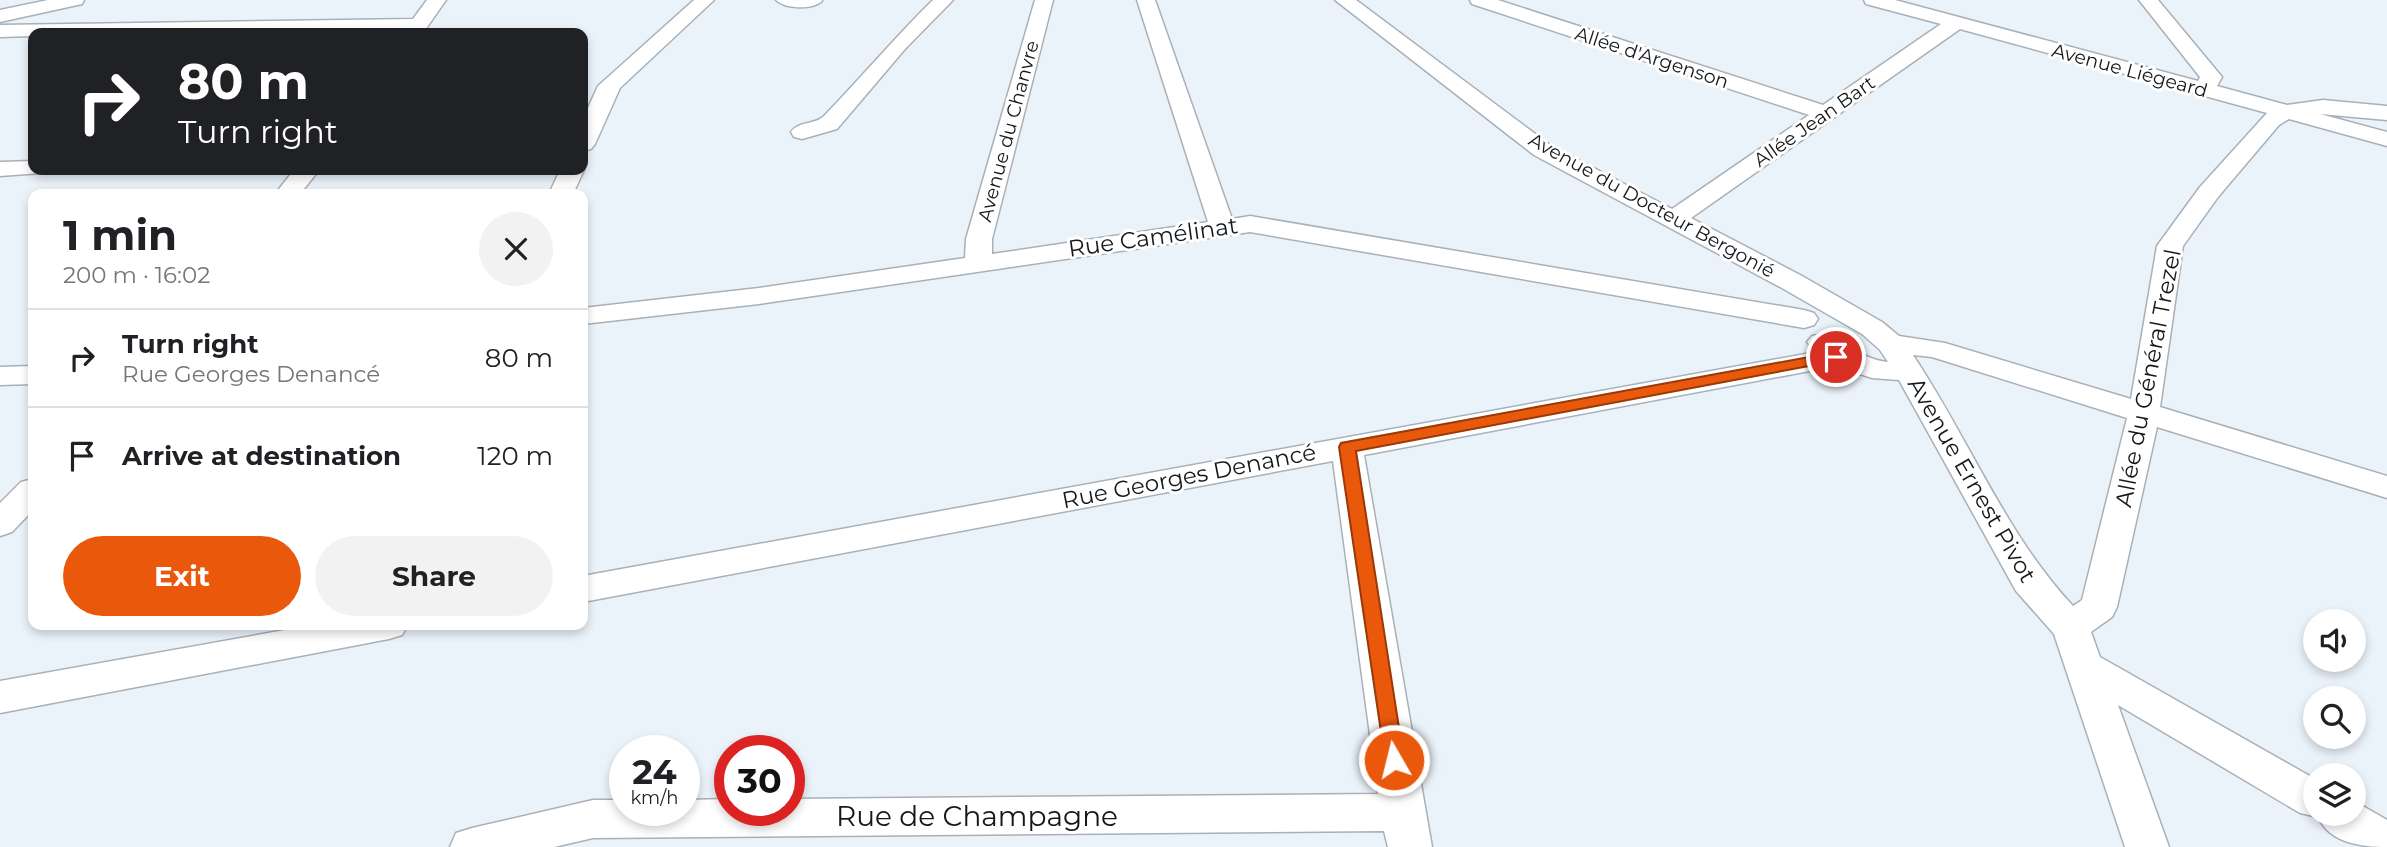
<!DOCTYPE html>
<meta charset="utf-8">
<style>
:root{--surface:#fff;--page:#f2f2f2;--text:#202124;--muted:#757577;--line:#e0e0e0;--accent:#ea580c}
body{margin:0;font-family:Montserrat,sans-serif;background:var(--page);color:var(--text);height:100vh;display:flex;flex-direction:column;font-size:26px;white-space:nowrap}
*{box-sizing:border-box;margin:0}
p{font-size:23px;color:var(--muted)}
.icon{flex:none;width:38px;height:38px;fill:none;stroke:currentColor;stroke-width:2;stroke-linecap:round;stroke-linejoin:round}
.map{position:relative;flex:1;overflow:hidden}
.drawer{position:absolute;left:28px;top:189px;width:560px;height:441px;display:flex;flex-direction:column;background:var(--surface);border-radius:14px;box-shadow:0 4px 10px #0003}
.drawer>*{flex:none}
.guide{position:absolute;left:28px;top:28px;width:560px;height:147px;border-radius:14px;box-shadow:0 4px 10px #0003;background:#202124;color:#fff;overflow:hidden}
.buttons{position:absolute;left:2303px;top:609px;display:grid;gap:14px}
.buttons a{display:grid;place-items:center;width:63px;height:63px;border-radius:50%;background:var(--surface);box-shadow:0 4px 10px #0003;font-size:35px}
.speed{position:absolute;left:609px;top:735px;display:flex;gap:14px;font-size:35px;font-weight:700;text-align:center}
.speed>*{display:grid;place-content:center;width:91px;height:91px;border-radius:50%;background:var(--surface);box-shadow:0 4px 10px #0003;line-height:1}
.speed small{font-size:18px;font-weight:400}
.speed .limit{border:10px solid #d22;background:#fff;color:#111}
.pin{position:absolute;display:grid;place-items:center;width:60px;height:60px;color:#fff;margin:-30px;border:4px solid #fff;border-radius:50%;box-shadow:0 2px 7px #0007}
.me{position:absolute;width:77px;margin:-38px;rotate:352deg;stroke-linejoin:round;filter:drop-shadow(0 0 5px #0008)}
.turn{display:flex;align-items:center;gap:24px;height:147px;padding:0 35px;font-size:32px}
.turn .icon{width:91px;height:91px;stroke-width:2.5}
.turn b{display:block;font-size:49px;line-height:60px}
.round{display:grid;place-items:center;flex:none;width:74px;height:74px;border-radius:37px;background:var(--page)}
.headline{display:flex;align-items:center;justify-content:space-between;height:119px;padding:0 35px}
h1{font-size:42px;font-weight:700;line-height:52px}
.cta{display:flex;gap:14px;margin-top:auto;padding:14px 35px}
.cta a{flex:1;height:80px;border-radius:42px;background:var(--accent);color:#fff;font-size:28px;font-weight:700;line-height:80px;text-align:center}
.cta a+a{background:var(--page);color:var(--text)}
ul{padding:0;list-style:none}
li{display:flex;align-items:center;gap:21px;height:98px;padding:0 35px;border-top:2px solid var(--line)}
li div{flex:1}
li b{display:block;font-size:26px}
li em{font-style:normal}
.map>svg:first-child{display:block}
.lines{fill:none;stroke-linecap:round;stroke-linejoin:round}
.minor-casing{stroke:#a9b0b8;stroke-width:3}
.minor{fill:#fff;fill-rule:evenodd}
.route{fill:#ea580c;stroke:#983908;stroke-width:2}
.labels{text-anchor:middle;stroke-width:6;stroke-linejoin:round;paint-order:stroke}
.far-street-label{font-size:19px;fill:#15181b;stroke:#fff}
.street-label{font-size:23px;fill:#15181b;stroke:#fff}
.near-street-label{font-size:28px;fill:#15181b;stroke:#fff}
</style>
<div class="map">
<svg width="2387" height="847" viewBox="0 0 2387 847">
<rect width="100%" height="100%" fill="#eaf2fa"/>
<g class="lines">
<g class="minor-casing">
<path id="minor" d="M 48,0 L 84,0 L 82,4 L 0,22 L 0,10 Z
M 427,0 L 446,0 L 423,33 L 33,33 L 33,36 L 0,37 L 0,25 L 413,19 Z
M 694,0 L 714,0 L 620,88 L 595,144 L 591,149 L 583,151 L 583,119 L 598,86 Z
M 776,0 L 822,0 L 822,1 C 813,10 785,9 776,0 Z
M 933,0 L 953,0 L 905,49 L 837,129 L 802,139 L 794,137 L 791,132 C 798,121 815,125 824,116 C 861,78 895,37 933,0 Z
M 1035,0 L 1053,0 L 992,239 L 992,254 L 1208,222 L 1137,0 L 1155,0 L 1232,219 L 1250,216 L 1804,310 L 1814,313 L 1818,319 L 1814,325 L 1804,328 L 1250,232 L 759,304 L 583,324 L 583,308 L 759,288 L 965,258 L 966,239 Z
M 1335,0 L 1356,0 L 1550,145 L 1672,209 L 1809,115 L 1472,4 L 1470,0 L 1498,0 L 1823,105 L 1941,24 L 1866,4 L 1864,0 L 1895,0 L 2198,81 L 2200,77 L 2139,0 L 2158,0 L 2222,77 L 2217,86 L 2287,105 L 2323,100 L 2387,106 L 2387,120 L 2320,114 L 2387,132 L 2387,146 L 2289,119 L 2279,125 L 2218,197 L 2183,246 L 2160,407 L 2387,476 L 2387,498 L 2157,427 L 2117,607 L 2112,617 L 2091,632 L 2100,657 L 2315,779 L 2315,814 L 2354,814 L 2354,801 L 2387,820 L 2387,847 C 2361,847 2330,843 2318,817 L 2300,813 L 2118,705 L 2169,847 L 2125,847 L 2054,634 L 2016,591 L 1899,380 L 1872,378 L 1836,366 L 1364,455 L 1432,847 L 1388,847 L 1384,831 L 593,838 L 554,847 L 450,847 L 456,833 L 472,828 L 593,800 L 625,800 L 625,810 L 684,810 L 684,800 L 730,799 L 730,810 L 789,810 L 789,799 L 1378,794 L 1333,461 L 583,602 L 583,576 L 1816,352 L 1807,342 L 1812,336 C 1835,330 1856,359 1888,362 L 1880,350 L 1862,334 L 1782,288 L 1534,155 ZM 1960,29 L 2267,113 L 2200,187 L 2157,246 L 2131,399 L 1945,343 L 1899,336 L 1882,322 L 1802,276 L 1691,218 ZM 1913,355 L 1932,357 L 2127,418 L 2082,600 L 2073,606 C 2006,535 1968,437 1913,355 Z
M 33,161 L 33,170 L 44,170 L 41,173 L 0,176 L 0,162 Z
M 583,168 L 584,170 L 573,194 L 549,194 L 560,170 Z
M 294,170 L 319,170 L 300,194 L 275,194 Z
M 33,366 L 33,384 L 0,385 L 0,367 Z
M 33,479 L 33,510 L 12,532 L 0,536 L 0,503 L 21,482 Z
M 313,625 L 408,625 L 402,635 L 389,639 L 0,713 L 0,681 Z"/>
</g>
<use href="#minor" class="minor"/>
</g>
<path class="route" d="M 1836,352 L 1843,357 L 1841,360 L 1356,451 L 1404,760 L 1401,766 L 1394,769 L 1386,766 L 1339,447 L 1341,443 Z"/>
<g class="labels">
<g class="far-street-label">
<text transform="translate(1652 57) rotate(18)" y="7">Allée d'Argenson</text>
<text transform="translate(2130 70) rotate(15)" y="7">Avenue Liégeard</text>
<text transform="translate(1814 121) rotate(-35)" y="7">Allée Jean Bart</text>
<text transform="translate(1008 131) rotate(-75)" y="7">Avenue du Chanvre</text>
<text transform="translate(1652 205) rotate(29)" y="7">Avenue du Docteur Bergonié</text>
</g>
<g class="street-label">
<text transform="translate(1153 237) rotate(-8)" y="8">Rue Camélinat</text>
<text transform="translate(2148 378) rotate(-79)" y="8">Allée du Général Trezel</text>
<text transform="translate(1189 476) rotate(-11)" y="8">Rue Georges Denancé</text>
<text transform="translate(1972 480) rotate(60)" y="8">Avenue Ernest Pivot</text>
</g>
<g class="near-street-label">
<text x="977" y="826">Rue de Champagne</text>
</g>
</g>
</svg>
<div class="buttons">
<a><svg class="icon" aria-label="sound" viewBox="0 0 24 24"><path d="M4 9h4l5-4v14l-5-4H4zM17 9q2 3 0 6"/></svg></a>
<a><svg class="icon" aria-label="search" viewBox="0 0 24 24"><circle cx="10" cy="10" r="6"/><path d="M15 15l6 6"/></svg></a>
<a><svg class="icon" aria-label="layers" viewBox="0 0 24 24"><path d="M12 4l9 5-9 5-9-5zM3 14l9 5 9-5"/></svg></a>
</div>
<div class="speed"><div>24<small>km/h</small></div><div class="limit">30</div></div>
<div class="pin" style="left:1836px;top:357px;background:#d93025"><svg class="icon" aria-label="arrive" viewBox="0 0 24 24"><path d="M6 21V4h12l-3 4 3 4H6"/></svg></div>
<svg class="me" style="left:1394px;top:760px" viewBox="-20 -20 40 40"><circle r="17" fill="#ea580c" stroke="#fff" stroke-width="3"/><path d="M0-11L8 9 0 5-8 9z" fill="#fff"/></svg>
<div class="guide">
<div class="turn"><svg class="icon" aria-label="right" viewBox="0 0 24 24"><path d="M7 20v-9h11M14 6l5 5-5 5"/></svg><div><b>80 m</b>Turn right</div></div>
</div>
<section class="drawer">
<div class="headline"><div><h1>1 min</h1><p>200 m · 16:02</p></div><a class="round"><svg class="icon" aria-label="close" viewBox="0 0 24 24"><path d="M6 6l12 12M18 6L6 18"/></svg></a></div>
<ul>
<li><svg class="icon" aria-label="right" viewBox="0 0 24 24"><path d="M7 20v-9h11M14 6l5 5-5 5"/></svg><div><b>Turn right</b><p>Rue Georges Denancé</p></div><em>80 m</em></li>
<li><svg class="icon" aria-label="arrive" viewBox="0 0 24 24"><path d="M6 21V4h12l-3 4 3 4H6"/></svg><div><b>Arrive at destination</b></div><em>120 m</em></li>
</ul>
<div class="cta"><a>Exit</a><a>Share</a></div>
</section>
</div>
